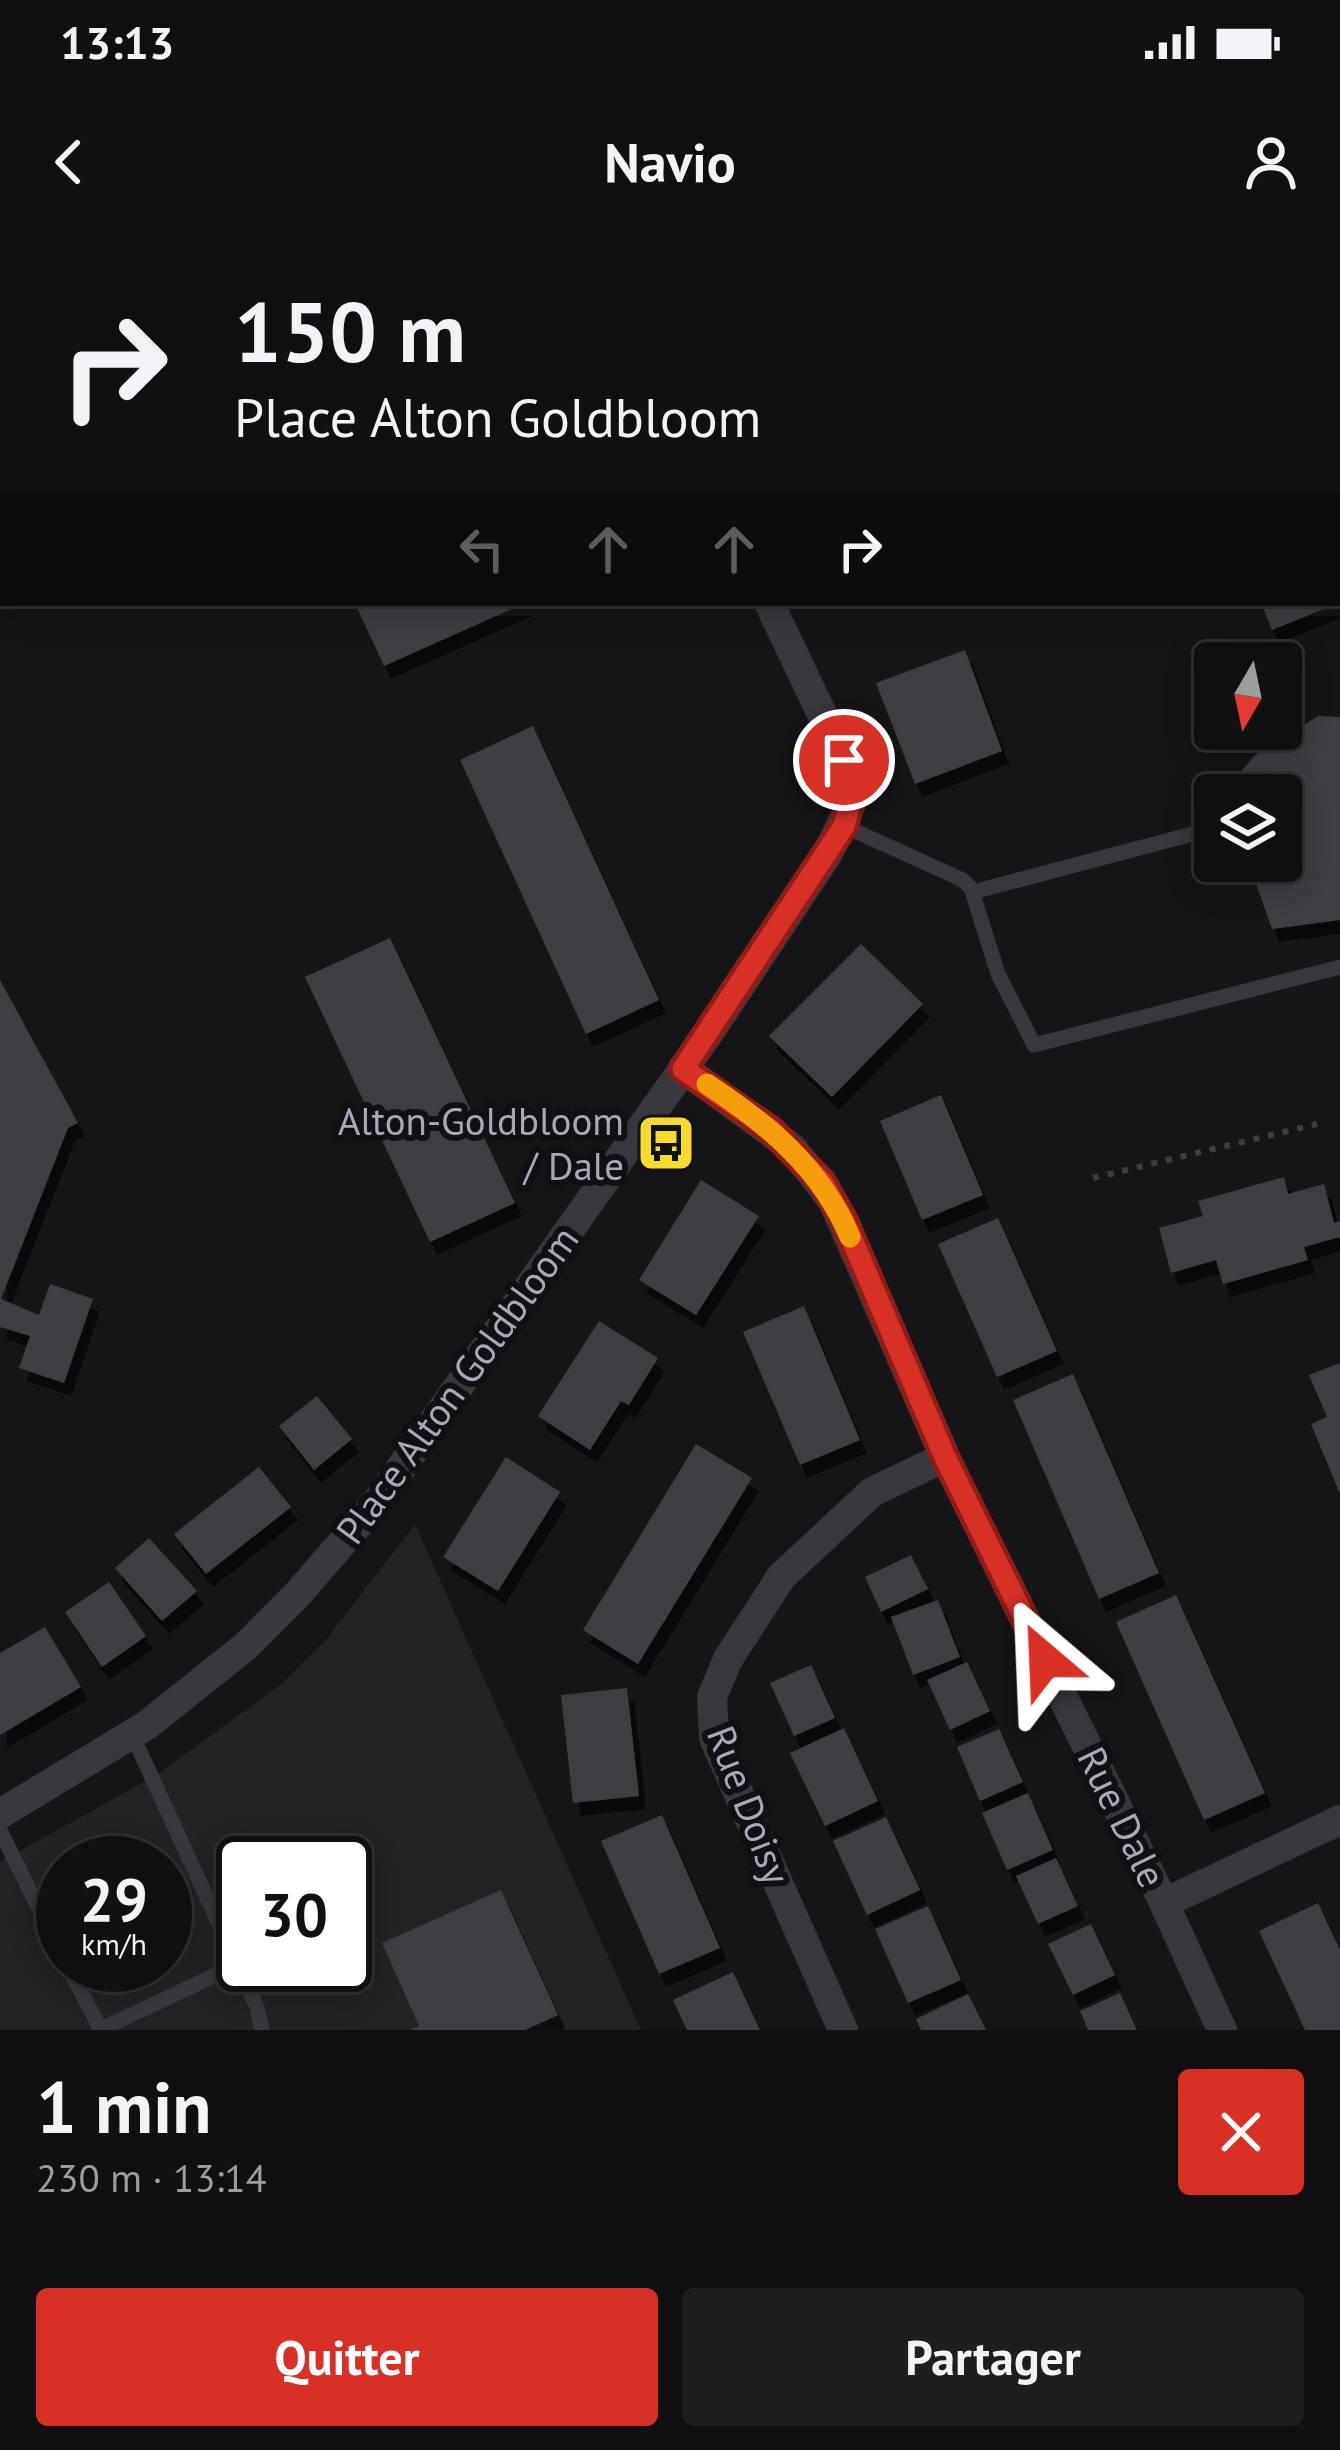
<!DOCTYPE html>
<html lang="fr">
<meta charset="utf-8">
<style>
:root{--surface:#101012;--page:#1e1e20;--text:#f1f3f6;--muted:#9c9d9f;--line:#303032;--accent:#d93025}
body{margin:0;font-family:"PT Sans",sans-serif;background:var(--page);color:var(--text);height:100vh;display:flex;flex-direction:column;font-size:45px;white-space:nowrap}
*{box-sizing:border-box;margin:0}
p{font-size:39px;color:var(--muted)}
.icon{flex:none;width:66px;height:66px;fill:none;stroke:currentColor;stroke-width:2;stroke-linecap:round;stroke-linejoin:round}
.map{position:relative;height:1790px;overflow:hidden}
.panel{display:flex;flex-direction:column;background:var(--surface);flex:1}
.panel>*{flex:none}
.hud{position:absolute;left:0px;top:0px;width:1341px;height:366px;box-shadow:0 6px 30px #0003,0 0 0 3px var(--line);background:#101012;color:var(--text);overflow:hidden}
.needle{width:78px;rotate:189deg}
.controls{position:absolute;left:1194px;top:402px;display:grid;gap:24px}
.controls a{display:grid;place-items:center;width:108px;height:108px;border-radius:12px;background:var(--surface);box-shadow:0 6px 30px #0003,0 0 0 3px var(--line);font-size:60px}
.speed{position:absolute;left:36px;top:1596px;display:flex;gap:24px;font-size:60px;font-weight:700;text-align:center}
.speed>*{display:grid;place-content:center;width:156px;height:156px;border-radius:50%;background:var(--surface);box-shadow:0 6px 30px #0003,0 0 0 3px var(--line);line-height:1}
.speed small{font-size:30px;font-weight:400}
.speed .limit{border:6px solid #111;border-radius:18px;background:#fff;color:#111}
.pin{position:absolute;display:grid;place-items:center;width:102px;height:102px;color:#fff;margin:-51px;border:6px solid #fff;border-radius:50%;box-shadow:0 3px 12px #0007}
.me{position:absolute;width:132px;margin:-66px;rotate:334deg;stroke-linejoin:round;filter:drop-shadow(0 0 9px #0008)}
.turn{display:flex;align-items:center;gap:42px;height:252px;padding:0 36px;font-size:54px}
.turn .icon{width:156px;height:156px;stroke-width:2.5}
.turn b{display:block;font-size:84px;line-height:102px}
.lanes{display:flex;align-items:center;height:114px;padding:0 36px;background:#0003;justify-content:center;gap:60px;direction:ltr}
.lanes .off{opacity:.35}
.round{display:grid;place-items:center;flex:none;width:126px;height:126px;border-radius:12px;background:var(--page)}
.overview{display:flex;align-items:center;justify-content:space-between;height:204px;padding:0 36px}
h1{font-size:72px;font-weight:700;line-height:90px}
.cta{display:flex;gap:24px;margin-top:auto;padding:24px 36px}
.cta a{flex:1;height:138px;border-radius:12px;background:var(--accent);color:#fff;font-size:48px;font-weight:700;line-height:138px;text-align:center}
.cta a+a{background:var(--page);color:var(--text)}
.status{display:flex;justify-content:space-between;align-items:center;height:84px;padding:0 60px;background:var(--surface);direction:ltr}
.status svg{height:33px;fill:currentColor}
header{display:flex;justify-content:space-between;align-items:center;height:156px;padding:0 36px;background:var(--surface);font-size:54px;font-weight:700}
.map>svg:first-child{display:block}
.built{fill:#232225;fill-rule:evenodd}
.building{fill:#3e3d42;filter:url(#shadow)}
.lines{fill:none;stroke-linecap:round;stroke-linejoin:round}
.path{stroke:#3d3d44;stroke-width:6;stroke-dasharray:6 9;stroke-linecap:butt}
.service{stroke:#37373d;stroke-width:15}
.minor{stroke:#37373d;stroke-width:30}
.tertiary{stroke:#37373d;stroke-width:36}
.route-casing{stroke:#8d1f18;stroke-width:30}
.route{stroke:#d93025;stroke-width:21}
.slow{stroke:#f59e0b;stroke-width:21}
.labels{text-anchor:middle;stroke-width:12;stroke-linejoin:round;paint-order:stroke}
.poi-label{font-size:39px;fill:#a7a9b8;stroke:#111113;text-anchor:end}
.street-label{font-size:39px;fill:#a7a9b8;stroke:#111113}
</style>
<div class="status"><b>13:13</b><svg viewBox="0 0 49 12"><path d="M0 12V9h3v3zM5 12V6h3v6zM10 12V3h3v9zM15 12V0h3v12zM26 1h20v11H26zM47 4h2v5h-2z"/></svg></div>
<header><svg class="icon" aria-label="back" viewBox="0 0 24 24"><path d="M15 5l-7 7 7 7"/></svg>Navio<svg class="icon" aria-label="person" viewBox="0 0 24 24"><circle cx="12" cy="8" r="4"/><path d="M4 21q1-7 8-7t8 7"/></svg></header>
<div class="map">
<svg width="1340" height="1790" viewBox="0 0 1340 1790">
<defs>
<filter id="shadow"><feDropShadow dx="7" dy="13" stdDeviation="0" flood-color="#0009"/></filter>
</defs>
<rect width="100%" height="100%" fill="#161618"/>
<path class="built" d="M 415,1284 L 641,1790 L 0,1790 L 0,1622 L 158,1534 L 280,1445 L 325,1401 ZM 63,1623 L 165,1623 L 165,1725 L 63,1725 ZM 243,1623 L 345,1623 L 345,1725 L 243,1725 Z"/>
<path class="building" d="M 355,363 L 525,363 L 384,426 Z
M 1261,363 L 1339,363 L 1272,390 Z
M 965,410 L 1002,511 L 915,544 L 876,443 Z
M 1318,476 L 1340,477 L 1340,680 L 1272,689 L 1248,621 L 1281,621 L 1281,555 L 1222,555 L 1254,516 Z
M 533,486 L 659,760 L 586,794 L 460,520 Z
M 390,698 L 515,963 L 430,1002 L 305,737 Z
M 861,704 L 923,764 L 832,857 L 769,796 Z
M 0,740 L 78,883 L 68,888 L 1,1059 L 39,1075 L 50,1044 L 93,1059 L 64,1143 L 19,1128 L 30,1096 L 0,1087 Z
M 941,855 L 983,955 L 922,980 L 880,881 Z
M 1284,937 L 1288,954 L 1324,944 L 1334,983 L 1340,981 L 1340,997 L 1304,1007 L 1308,1020 L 1223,1044 L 1216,1020 L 1171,1033 L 1159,988 L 1203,976 L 1198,961 Z
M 701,940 L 759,976 L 696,1075 L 639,1040 Z
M 998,978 L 1057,1111 L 997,1137 L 938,1004 Z
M 804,1066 L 860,1200 L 800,1225 L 743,1092 Z
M 599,1081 L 658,1118 L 629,1165 L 621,1161 L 590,1210 L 538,1176 Z
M 1340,1123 L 1340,1254 L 1311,1184 L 1327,1177 L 1309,1135 Z
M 1073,1134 L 1159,1333 L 1099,1359 L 1013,1160 Z
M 317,1156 L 352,1199 L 314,1230 L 279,1186 Z
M 696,1204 L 752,1238 L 638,1424 L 583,1390 Z
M 506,1217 L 560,1252 L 498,1351 L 443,1317 Z
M 259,1227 L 291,1267 L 206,1334 L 174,1294 Z
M 149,1298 L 197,1351 L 162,1381 L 115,1328 Z
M 911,1315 L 928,1349 L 881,1372 L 865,1337 Z
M 109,1342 L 146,1396 L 102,1427 L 65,1372 Z
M 1176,1355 L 1265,1553 L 1204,1580 L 1116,1382 Z
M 938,1360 L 960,1417 L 913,1435 L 891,1377 Z
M 45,1387 L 81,1447 L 0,1495 L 0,1413 Z
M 967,1422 L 990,1471 L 950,1490 L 927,1440 Z
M 811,1425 L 835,1478 L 794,1496 L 770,1443 Z
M 627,1448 L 639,1556 L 573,1563 L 561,1455 Z
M 844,1488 L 878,1561 L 825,1586 L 790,1513 Z
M 999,1489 L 1023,1542 L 980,1561 L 957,1507 Z
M 1028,1553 L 1053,1610 L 1007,1630 L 982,1573 Z
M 662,1575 L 720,1708 L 659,1734 L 601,1601 Z
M 886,1577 L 920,1650 L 867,1675 L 833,1601 Z
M 1056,1618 L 1078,1666 L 1038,1684 L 1016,1636 Z
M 501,1650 L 558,1775 L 525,1790 L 410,1790 L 419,1786 L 382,1703 Z
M 1318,1663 L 1340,1710 L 1340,1790 L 1305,1790 L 1259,1691 Z
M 928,1666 L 961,1740 L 908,1763 L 875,1689 Z
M 1091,1684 L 1115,1735 L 1073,1755 L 1048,1704 Z
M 733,1732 L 760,1790 L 687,1790 L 673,1760 Z
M 1120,1753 L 1137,1790 L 1088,1790 L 1080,1771 Z
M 968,1754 L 986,1790 L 921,1790 L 916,1779 Z"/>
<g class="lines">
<path class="path" d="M 360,3 L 369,0
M 0,163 L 3,161
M 1093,938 L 1317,884"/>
<path class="service" d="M 844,586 L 963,640 L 971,648 L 998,734 L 1034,805 L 1340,727
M 973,652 L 1215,588
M 132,1494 L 257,1767 L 262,1790
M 0,1590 L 63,1717
M 67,1725 L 101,1790
M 99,1790 L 237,1725"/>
<path class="minor" d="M 607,0 L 609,3
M 683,828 L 792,908 L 833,961 L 945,1217 L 1164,1663 L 1222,1790
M 0,1574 L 147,1485 L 246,1406 L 296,1356 L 374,1266 L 713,787 L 827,615 L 851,564 L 852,545 L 844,520 L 769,363
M 1164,1663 L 1340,1580
M 843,1790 L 714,1498 L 712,1457 L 728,1419 L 781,1337 L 872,1252 L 945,1217"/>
<path class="tertiary" d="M 1282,0 L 1283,3
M 101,3 L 108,0
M 259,3 L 267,0
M 0,52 L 3,50
M 0,122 L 3,120
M 1338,129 L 1340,134"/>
</g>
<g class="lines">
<g class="route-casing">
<path id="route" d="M 844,520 L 852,556 L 844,586 L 683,829 L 771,890 L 822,942 L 844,981 L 945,1217 L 1045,1420"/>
</g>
<use href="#route" class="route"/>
<path class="slow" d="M 707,844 C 769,885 821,928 850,997"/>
</g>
<defs>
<g id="bus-square" transform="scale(3)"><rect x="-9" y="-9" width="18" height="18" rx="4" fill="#f8db2e" stroke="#111113"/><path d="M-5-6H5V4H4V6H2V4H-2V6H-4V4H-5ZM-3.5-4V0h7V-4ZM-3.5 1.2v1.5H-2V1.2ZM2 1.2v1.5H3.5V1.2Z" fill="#111"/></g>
</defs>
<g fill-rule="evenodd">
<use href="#bus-square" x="666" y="903"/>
</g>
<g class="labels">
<g class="poi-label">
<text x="624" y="895">Alton-Goldbloom<tspan x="624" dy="45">/ Dale</tspan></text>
</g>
<g class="street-label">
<text transform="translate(457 1145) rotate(-54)" y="14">Place Alton Goldbloom</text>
<text transform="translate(749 1565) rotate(69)" y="14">Rue Doisy</text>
<text transform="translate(1122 1577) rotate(64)" y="14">Rue Dale</text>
</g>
</g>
</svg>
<div class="controls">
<a><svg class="needle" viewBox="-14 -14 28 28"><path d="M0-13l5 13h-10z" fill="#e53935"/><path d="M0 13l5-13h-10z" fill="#9c9d9f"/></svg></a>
<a><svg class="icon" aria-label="layers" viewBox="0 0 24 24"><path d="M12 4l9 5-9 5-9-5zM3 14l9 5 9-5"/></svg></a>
</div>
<div class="speed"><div>29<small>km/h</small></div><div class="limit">30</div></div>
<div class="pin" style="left:844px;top:520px;background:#d93025"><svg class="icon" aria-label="arrive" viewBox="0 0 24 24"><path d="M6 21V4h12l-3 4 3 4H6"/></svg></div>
<svg class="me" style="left:1045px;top:1420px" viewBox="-20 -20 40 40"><path d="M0-17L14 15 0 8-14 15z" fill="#d93025" stroke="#fff" stroke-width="4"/></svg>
<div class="hud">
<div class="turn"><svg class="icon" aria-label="right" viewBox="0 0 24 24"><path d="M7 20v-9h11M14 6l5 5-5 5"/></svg><div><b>150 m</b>Place Alton Goldbloom</div></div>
<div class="lanes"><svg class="icon off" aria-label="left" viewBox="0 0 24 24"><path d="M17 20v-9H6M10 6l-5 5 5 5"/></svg><svg class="icon off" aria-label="ahead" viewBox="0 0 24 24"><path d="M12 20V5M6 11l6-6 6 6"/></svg><svg class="icon off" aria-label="ahead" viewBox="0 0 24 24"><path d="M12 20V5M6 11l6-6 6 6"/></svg><svg class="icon" aria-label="right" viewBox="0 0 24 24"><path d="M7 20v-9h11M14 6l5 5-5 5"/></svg></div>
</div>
</div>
<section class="panel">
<div class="overview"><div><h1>1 min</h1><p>230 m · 13:14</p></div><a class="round" style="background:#d93025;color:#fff"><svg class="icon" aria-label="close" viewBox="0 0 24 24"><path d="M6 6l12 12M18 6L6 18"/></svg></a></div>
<div class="cta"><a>Quitter</a><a>Partager</a></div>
</section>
